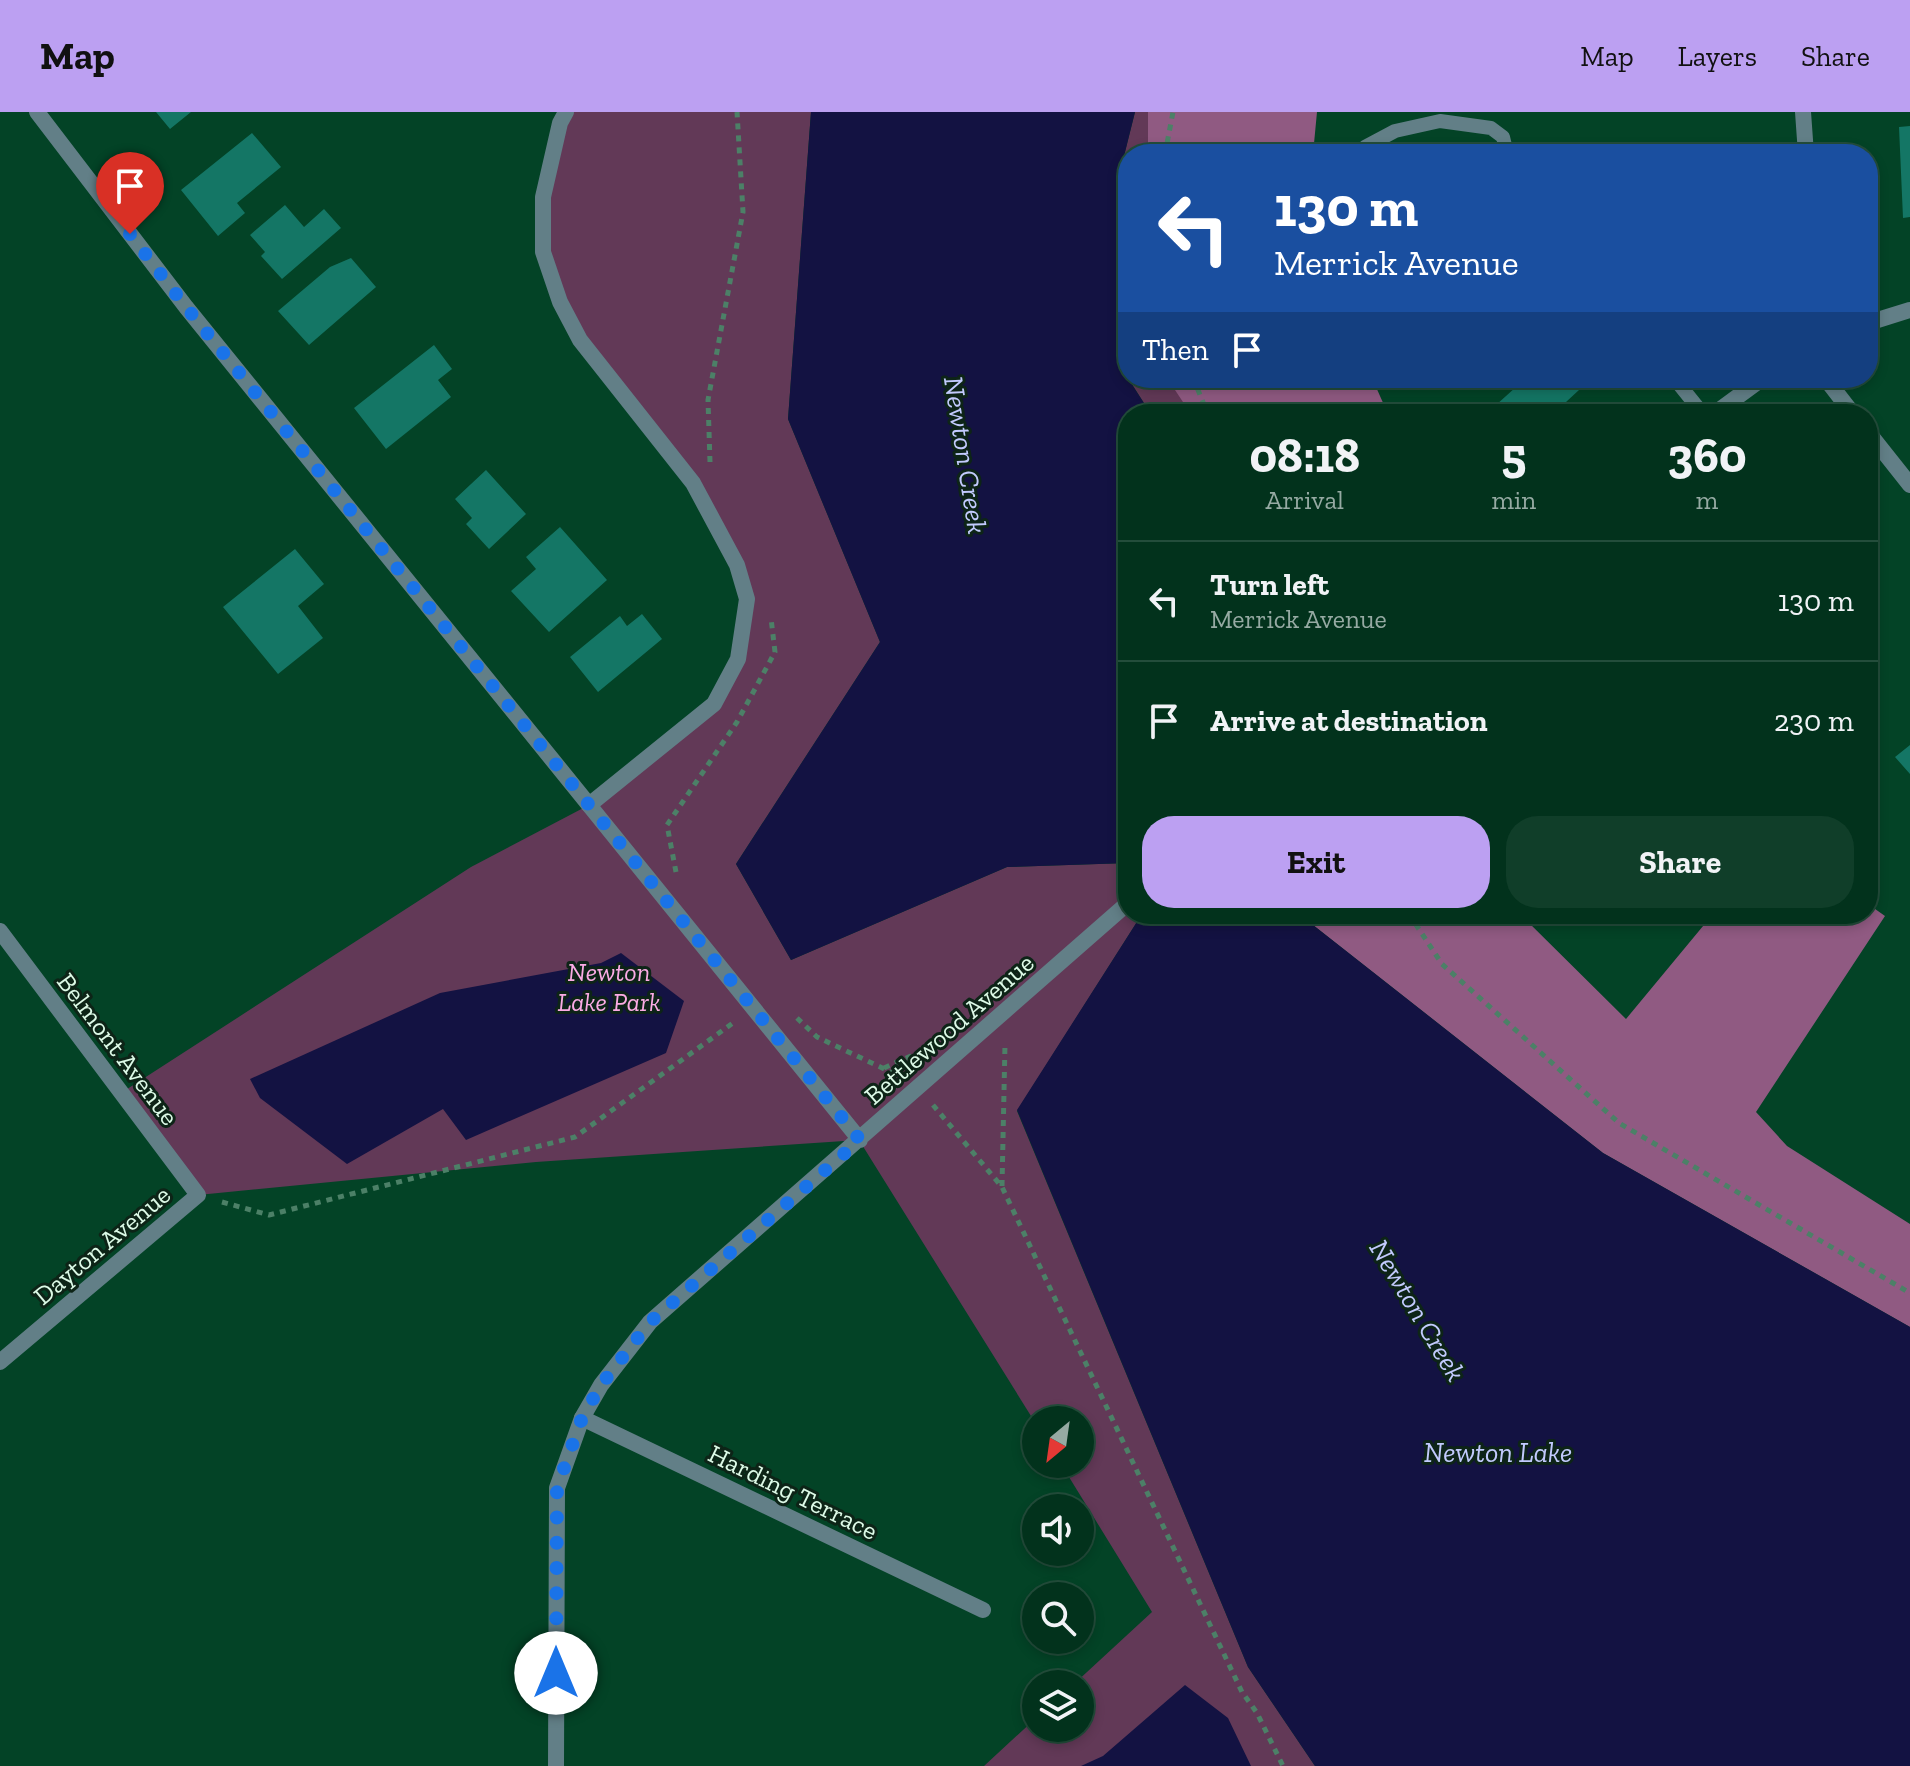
<!DOCTYPE html>
<style>
:root{--surface:#02321c;--page:#103e29;--text:#f1f3f6;--muted:#96aaa3;--line:#234d3b;--accent:#bca0f2}
body{margin:0;font-family:"Zilla Slab",serif;background:var(--page);color:var(--text);height:100vh;display:flex;flex-direction:column;font-size:30px;white-space:nowrap}
*{box-sizing:border-box;margin:0}
p{font-size:26px;color:var(--muted)}
.icon{flex:none;width:44px;height:44px;fill:none;stroke:currentColor;stroke-width:2;stroke-linecap:round;stroke-linejoin:round}
.map{position:relative;flex:1;overflow:hidden}
.sheet{position:absolute;left:1118px;top:292px;width:760px;height:520px;display:flex;flex-direction:column;background:var(--surface);border-radius:32px;box-shadow:0 4px 12px #0003,0 0 0 2px var(--line)}
.sheet>*{flex:none}
.guide{position:absolute;left:1118px;top:32px;width:760px;height:244px;border-radius:32px;box-shadow:0 4px 12px #0003,0 0 0 2px var(--line);background:#1a4fa0;color:#fff;overflow:hidden}
.needle{width:52px;rotate:209deg}
.tools{position:absolute;left:1022px;top:1294px;display:grid;gap:16px}
.tools a{display:grid;place-items:center;width:72px;height:72px;border-radius:50%;background:var(--surface);box-shadow:0 4px 12px #0003,0 0 0 2px var(--line);font-size:40px}
.pin{position:absolute;display:grid;place-items:center;width:68px;height:68px;color:#fff;margin:-82px -34px;border-radius:50% 50% 50% 0;rotate:-45deg;box-shadow:0 0 8px #0007}
.pin .icon{rotate:45deg}
.me{position:absolute;width:88px;margin:-44px;rotate:0deg;stroke-linejoin:round;filter:drop-shadow(0 0 6px #0008)}
.turn{display:flex;align-items:center;gap:28px;height:168px;padding:0 24px;font-size:36px}
.turn .icon{width:104px;height:104px;stroke-width:2.5}
.turn b{display:block;font-size:56px;line-height:68px}
.then{display:flex;align-items:center;height:76px;padding:0 24px;background:#0003;gap:16px;font-size:30px}
.eta{display:flex;justify-content:space-evenly;align-items:center;height:136px;text-align:center}
.eta b{font-size:48px;font-weight:700;line-height:56px}
.button{display:flex;gap:16px;margin-top:auto;padding:16px 24px}
.button a{flex:1;height:92px;border-radius:32px;background:var(--accent);color:#111;font-size:32px;font-weight:700;line-height:92px;text-align:center}
.button a+a{background:var(--page);color:var(--text)}
ul{padding:0;list-style:none}
li{display:flex;align-items:center;gap:24px;height:120px;padding:0 24px;border-top:2px solid var(--line)}
li div{flex:1}
li b{display:block;font-size:30px}
li em{font-style:normal}
header{display:flex;align-items:center;gap:48px;box-sizing:border-box;height:112px;padding:0 40px;background:var(--accent);color:#111}
header strong{font-size:38px}
nav{display:flex;gap:44px;margin-inline-start:auto;font-size:28px}
.map>svg:first-child{display:block}
.green{fill:#623957}
.forest{fill:#905a82}
.water{fill:#131242}
.building{fill:#147665}
.lines{fill:none;stroke-linecap:round;stroke-linejoin:round}
.path{stroke:#4c8067;stroke-width:5;stroke-dasharray:6 6;stroke-linecap:butt}
.service{stroke:#627f87;stroke-width:14}
.minor{stroke:#627f87;stroke-width:16}
.tertiary{stroke:#627f87;stroke-width:16}
.route{stroke:#1a73e8;stroke-width:14;stroke-dasharray:0 25.2}
.labels{text-anchor:middle;stroke-width:6;stroke-linejoin:round;paint-order:stroke}
.park-label{font-size:26px;font-style:italic;fill:#fbabe5;stroke:#0d2417}
.street-label{font-size:26px;fill:#ddfae7;stroke:#0d2417}
.water-label{font-size:28px;font-style:italic;fill:#c2cafd;stroke:#0d2417}
</style>
<header>
<strong>Map</strong>
<nav><a>Map</a><a>Layers</a><a>Share</a></nav>
</header>
<div class="map">
<svg width="1910" height="1654" viewBox="0 0 1910 1654">
<rect width="100%" height="100%" fill="#034326"/>
<path class="green" d="M 566,0 L 811,0 L 788,307 L 880,530 L 736,752 L 791,848 L 1007,755 L 1128,751 L 1128,802 L 1142,802 L 1017,999 L 1248,1555 L 1315,1654 L 984,1654 L 1036,1606 L 1036,1616 L 1080,1616 L 1080,1572 L 1074,1572 L 1152,1500 L 1061,1352 L 1080,1352 L 1080,1308 L 1036,1308 L 1036,1312 L 859,1028 L 536,1050 L 198,1083 L 121,981 L 471,755 L 589,693 L 714,592 L 738,547 L 747,487 L 693,371 L 580,228 L 543,140 L 543,85 Z
M 1135,0 L 1316,0 L 1295,42 L 1128,42 L 1128,266 L 1120,254 L 1120,60 Z
M 1128,266 L 1283,266 L 1306,302 L 1151,302 Z"/>
<path class="forest" d="M 1148,0 L 1317,0 L 1313,42 L 1148,42 Z
M 1167,266 L 1372,266 L 1388,302 L 1191,302 Z
M 1868,792 L 1885,804 L 1756,1000 L 1787,1034 L 1910,1112 L 1910,1215 L 1603,1041 L 1299,802 L 1520,802 L 1626,907 L 1713,802 L 1868,802 Z"/>
<path class="water" d="M 811,0 L 1135,0 L 1120,60 L 1120,254 L 1151,302 L 1128,302 L 1128,751 L 1007,755 L 791,848 L 736,752 L 880,530 L 788,307 Z
M 1142,802 L 1299,802 L 1603,1041 L 1910,1215 L 1910,1654 L 1315,1654 L 1248,1555 L 1017,998 Z
M 621,841 L 684,889 L 666,941 L 466,1028 L 443,997 L 347,1052 L 260,986 L 250,967 L 440,881 L 601,851 Z
M 1185,1573 L 1228,1606 L 1251,1654 L 1081,1654 L 1103,1644 Z"/>
<path class="building" d="M 156,0 L 191,0 L 170,17 Z
M 1910,14 L 1910,105 L 1903,106 L 1899,15 Z
M 252,21 L 281,55 L 237,91 L 245,101 L 218,124 L 181,78 Z
M 285,93 L 304,115 L 324,97 L 341,116 L 282,167 L 261,144 L 265,140 L 250,123 Z
M 351,146 L 376,175 L 309,233 L 278,199 L 330,155 Z
M 434,233 L 452,257 L 438,268 L 451,285 L 386,337 L 354,296 Z
M 1526,266 L 1592,266 L 1553,302 L 1486,302 Z
M 486,358 L 526,402 L 489,437 L 466,412 L 472,406 L 455,387 Z
M 560,415 L 607,468 L 549,520 L 511,479 L 536,457 L 526,445 Z
M 295,437 L 324,472 L 298,494 L 323,526 L 278,562 L 223,495 Z
M 642,502 L 662,527 L 598,580 L 570,545 L 620,504 L 627,514 Z
M 1910,633 L 1910,662 L 1895,645 Z"/>
<g class="lines">
<path class="path" d="M 1165,42 L 1173,0
M 1193,266 L 1208,302
M 710,350 L 708,288 L 743,100 L 737,0
M 676,760 L 667,713 L 737,610 L 775,540 L 771,506
M 1409,802 L 1442,852 L 1619,1011 L 1910,1181
M 797,906 L 817,925 L 895,962
M 884,956 L 913,943
M 933,993 L 1002,1075 L 1242,1580 L 1257,1601 L 1283,1654
M 1002,1074 L 1005,932
M 222,1090 L 269,1103 L 575,1025 L 733,911"/>
<path class="service" d="M 1365,35 L 1395,19 L 1440,9 L 1491,16 L 1503,25 L 1507,42
M 1674,266 L 1703,302"/>
<path class="minor" d="M 37,0 L 186,195 L 589,693
M 1803,0 L 1806,42
M 1828,266 L 1829,271 L 1853,302
M 1868,320 L 1910,373
M 0,819 L 198,1083 L 0,1250
M 582,1306 L 983,1498"/>
<path class="tertiary" d="M 566,0 L 560,11 L 543,85 L 543,140 L 560,190 L 580,228 L 693,371 L 737,453 L 747,487 L 738,547 L 714,592 L 589,693 L 860,1028
M 1868,211 L 1910,198
M 1714,302 L 1763,266
M 556,1654 L 557,1376 L 582,1306 L 601,1273 L 650,1210 L 1128,791"/>
</g>
<g class="lines">
<path class="route" d="M 130,122 L 186,195 L 860,1028 L 650,1210 L 601,1273 L 582,1306 L 557,1376 L 556,1561"/>
</g>
<g class="labels">
<g class="park-label">
<text x="609" y="869">Newton<tspan x="609" dy="30">Lake Park</tspan></text>
</g>
<g class="street-label">
<text transform="translate(949 917) rotate(-41)" y="9">Bettlewood Avenue</text>
<text transform="translate(118 937) rotate(53)" y="9">Belmont Avenue</text>
<text transform="translate(102 1133) rotate(-40)" y="9">Dayton Avenue</text>
<text transform="translate(793 1380) rotate(26)" y="9">Harding Terrace</text>
</g>
<g class="water-label">
<text transform="translate(966 343) rotate(81)" y="10">Newton Creek</text>
<text transform="translate(1418 1198) rotate(59)" y="10">Newton Creek</text>
<text x="1498" y="1350">Newton Lake</text>
</g>
</g>
</svg>
<div class="tools">
<a><svg class="needle" viewBox="-14 -14 28 28"><path d="M0-13l5 13h-10z" fill="#e53935"/><path d="M0 13l5-13h-10z" fill="#96aaa3"/></svg></a>
<a><svg class="icon" aria-label="sound" viewBox="0 0 24 24"><path d="M4 9h4l5-4v14l-5-4H4zM17 9q2 3 0 6"/></svg></a>
<a><svg class="icon" aria-label="search" viewBox="0 0 24 24"><circle cx="10" cy="10" r="6"/><path d="M15 15l6 6"/></svg></a>
<a><svg class="icon" aria-label="layers" viewBox="0 0 24 24"><path d="M12 4l9 5-9 5-9-5zM3 14l9 5 9-5"/></svg></a>
</div>
<div class="pin" style="left:130px;top:122px;background:#d93025"><svg class="icon" aria-label="arrive" viewBox="0 0 24 24"><path d="M6 21V4h12l-3 4 3 4H6"/></svg></div>
<svg class="me" style="left:556px;top:1561px" viewBox="-20 -20 40 40"><circle r="19" fill="#fff"/><path d="M0-13L10 11 0 6-10 11z" fill="#1a73e8"/></svg>
<div class="guide">
<div class="turn"><svg class="icon" aria-label="left" viewBox="0 0 24 24"><path d="M17 20v-9H6M10 6l-5 5 5 5"/></svg><div><b>130 m</b>Merrick Avenue</div></div>
<div class="then">Then<svg class="icon" aria-label="arrive" viewBox="0 0 24 24"><path d="M6 21V4h12l-3 4 3 4H6"/></svg></div>
</div>
<section class="sheet">
<div class="eta">
<div><b>08:18</b><p>Arrival</p></div>
<div><b>5</b><p>min</p></div>
<div><b>360</b><p>m</p></div>
</div>
<ul>
<li><svg class="icon" aria-label="left" viewBox="0 0 24 24"><path d="M17 20v-9H6M10 6l-5 5 5 5"/></svg><div><b>Turn left</b><p>Merrick Avenue</p></div><em>130 m</em></li>
<li><svg class="icon" aria-label="arrive" viewBox="0 0 24 24"><path d="M6 21V4h12l-3 4 3 4H6"/></svg><div><b>Arrive at destination</b></div><em>230 m</em></li>
</ul>
<div class="button"><a>Exit</a><a>Share</a></div>
</section>
</div>
